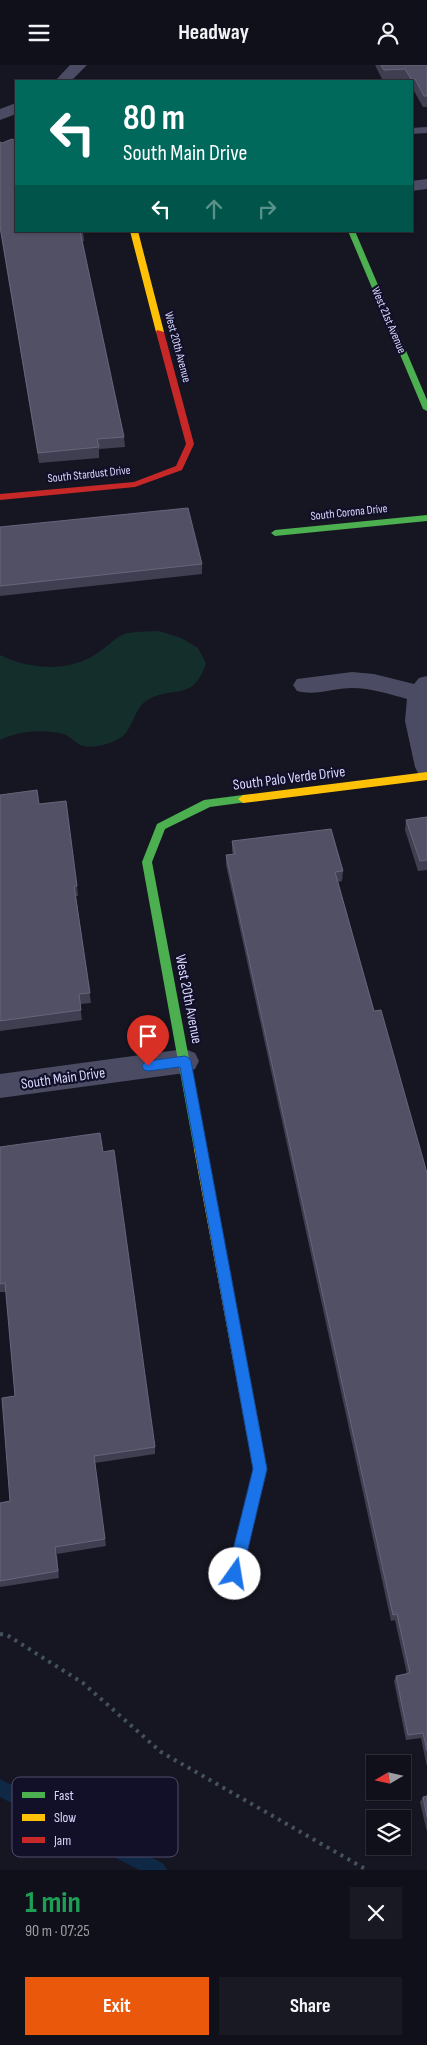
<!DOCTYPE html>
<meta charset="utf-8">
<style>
:root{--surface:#10101a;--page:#191923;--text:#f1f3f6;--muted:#9c9da2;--line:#303039;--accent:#ea580c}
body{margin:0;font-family:"Sofia Sans Condensed",sans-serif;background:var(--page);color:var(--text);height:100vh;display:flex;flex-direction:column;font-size:19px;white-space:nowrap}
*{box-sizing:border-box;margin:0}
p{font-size:16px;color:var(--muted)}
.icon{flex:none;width:28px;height:28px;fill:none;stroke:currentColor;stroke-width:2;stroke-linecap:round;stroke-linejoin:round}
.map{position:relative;height:1805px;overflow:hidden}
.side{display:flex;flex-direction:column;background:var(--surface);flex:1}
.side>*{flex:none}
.banner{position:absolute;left:15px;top:15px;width:398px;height:152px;border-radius:0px;box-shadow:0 1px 4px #0004,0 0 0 1px var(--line);background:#00695c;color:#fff;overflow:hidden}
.needle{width:32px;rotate:261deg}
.controls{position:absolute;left:366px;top:1690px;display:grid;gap:10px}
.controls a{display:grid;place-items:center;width:45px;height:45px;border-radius:0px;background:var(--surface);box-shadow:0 1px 4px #0004,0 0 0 1px var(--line);font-size:25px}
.pin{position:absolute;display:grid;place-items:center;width:42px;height:42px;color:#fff;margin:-51px -21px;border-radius:50% 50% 50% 0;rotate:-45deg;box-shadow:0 0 5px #0007}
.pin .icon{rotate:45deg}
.me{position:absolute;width:55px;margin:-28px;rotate:13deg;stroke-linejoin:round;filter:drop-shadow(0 0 4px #0008)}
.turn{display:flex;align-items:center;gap:18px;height:105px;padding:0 25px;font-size:22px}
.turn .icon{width:65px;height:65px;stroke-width:2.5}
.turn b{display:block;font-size:35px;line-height:42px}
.lanes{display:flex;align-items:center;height:48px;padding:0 25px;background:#0003;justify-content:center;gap:25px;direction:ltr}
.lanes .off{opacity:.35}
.round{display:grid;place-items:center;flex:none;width:52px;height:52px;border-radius:0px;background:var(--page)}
.headline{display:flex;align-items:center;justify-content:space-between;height:85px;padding:0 25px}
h1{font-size:30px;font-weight:700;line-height:38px;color:#1e9e55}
.primary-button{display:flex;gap:10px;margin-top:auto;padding:10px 25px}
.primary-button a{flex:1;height:58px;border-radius:0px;background:var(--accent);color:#fff;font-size:20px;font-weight:700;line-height:58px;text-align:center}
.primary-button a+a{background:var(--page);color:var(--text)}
header{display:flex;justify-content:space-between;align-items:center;height:65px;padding:0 25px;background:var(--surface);font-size:22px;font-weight:700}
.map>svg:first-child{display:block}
.green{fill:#142e2c}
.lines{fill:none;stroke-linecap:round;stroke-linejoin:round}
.stream{fill:#0e2846;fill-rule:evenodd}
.path{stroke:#44525e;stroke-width:4;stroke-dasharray:3 5;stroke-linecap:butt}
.lane{fill:#4b4c63;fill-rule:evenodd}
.street{fill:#4b4c63;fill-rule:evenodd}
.fast{fill:#4caf50;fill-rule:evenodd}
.slow{fill:#ffc107;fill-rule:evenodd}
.jam{fill:#c62828;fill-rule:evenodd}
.wall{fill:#403f52}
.shaded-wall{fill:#292837}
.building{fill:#515064;stroke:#66657c}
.route{fill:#1a73e8;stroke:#114b97}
.labels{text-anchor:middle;stroke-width:4.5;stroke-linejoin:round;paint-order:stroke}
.far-street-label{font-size:12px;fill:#d9d8fe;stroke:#121028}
.street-label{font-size:15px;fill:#d9d8fe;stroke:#121028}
.key{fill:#121028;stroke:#4e4c68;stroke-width:1}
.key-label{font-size:14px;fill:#d9d8fe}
</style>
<header><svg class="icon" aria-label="menu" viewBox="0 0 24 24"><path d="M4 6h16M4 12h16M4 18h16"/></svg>Headway<svg class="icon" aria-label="person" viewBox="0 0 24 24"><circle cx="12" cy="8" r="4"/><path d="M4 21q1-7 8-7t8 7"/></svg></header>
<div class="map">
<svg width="427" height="1805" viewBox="0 0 427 1805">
<rect width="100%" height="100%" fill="#161622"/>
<path class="green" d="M 159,566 L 181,573 L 198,583 L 206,598 C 193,639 172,619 146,636 C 135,643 133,662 123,671 C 115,678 93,684 83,681 C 76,679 71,671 63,669 C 43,664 18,666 0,675 L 0,590 C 28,604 68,608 96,589 C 106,583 113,574 124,569 C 134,566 148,567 159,566 Z"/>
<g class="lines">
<path class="stream" d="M 0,1714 L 164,1799 L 167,1805 L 139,1805 L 0,1732 Z"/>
<path class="path" d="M 0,1569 L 7,1570 L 83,1618 L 161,1687 L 367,1805"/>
<path class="lane" d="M 427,62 L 427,68 L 411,69 L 411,63 Z"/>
<path class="street" d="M 70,0 L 87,0 L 71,16 L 55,16 Z
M 16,38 L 16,49 L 0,55 L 0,44 Z
M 427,114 L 427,124 L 411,126 L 411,116 Z
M 352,607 L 374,609 L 414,619 L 419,613 L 427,611 L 427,711 L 418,708 L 415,702 L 405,656 L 407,634 C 389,629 371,623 352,623 C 334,623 315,631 297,626 L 293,620 L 297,614 Z
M 185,984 L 195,988 L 199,996 L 195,1004 L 185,1008 L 0,1033 L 0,1009 Z"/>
<path class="fast" d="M 348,166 L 355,166 L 427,335 L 427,346 L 423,344 Z
M 427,450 L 427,456 L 275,471 L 271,468 L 275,465 Z
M 243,730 L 247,731 L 248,734 L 247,737 L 210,742 L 165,764 L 152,797 L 206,1084 L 204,1088 L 200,1089 L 196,1088 L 194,1084 L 142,797 L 157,759 L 204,735 Z"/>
<path class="slow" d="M 130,166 L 138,166 L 164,267 L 163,269 L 156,267 Z
M 427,707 L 427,715 L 243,738 L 238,734 L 243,730 Z
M 200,1079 L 204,1080 L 206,1084 L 261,1371 L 259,1376 L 254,1378 L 249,1376 L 247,1371 L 194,1084 L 196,1080 Z"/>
<path class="jam" d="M 157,265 L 164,267 L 194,379 L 182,405 L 135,422 L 0,435 L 0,429 L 134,417 L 176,401 L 186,379 L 156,267 Z
M 254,1364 L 259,1366 L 261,1371 L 267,1404 L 238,1526 L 236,1531 L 231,1533 L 226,1531 L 224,1526 L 253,1404 L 247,1371 L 249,1366 Z"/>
</g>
<path class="wall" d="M 375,0 L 427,0 L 427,42 L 423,42 L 414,26 L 411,26 L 411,16 L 404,16 L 404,15 L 383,16 Z
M 0,77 L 83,166 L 84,176 L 82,176 L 124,372 L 125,382 L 99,384 L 99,393 L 39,398 L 0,165 Z
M 0,462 L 202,499 L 202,509 L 0,531 Z
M 0,730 L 39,739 L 77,821 L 78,831 L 76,831 L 91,938 L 80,939 L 82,955 L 0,966 Z
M 427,752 L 427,806 L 427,805 L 418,806 L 405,765 L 406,755 Z
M 232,776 L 343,806 L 342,816 L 338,817 L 374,946 L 427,1108 L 427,1702 L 421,1673 L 406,1675 L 394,1616 L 396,1611 L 407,1609 L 395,1555 L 391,1556 L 226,800 L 226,790 L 233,790 L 232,786 Z
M 0,1082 L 103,1087 L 155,1382 L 155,1389 L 95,1398 L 106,1481 L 57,1489 L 59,1513 L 0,1522 L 0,1438 L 10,1436 L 15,1331 L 6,1227 L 0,1227 Z
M 427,1731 L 427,1767 L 420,1737 L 423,1732 Z"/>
<path class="shaded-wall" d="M 55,1482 L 57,1489 L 59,1513 L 58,1506 Z"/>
<path class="building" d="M 381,0 L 427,0 L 427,31 L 424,31 L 415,14 L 411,14 L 405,4 L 384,5 Z
M 12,74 L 16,76 L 16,166 L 80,166 L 124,372 L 97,374 L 99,382 L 38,388 L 0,161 L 0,77 L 2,78 Z
M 188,443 L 202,499 L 0,521 L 0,462 Z
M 37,725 L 39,739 L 66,736 L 77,821 L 74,821 L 90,928 L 79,929 L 81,945 L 0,956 L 0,730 Z
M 427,752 L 427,795 L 420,796 L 406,755 Z
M 331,764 L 343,806 L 335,807 L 374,946 L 381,945 L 427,1108 L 427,1686 L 423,1668 L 408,1670 L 396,1611 L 410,1608 L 397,1549 L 393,1550 L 226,790 L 235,789 L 232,776 Z
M 100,1068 L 103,1087 L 114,1085 L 155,1382 L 94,1391 L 105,1474 L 55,1482 L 58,1506 L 0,1516 L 0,1438 L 10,1436 L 2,1333 L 15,1331 L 5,1218 L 0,1219 L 0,1082 Z
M 427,1731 L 427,1752 L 423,1732 Z"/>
<path class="route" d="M 185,991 L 189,993 L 191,996 L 267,1404 L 242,1509 L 240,1514 L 235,1516 L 230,1514 L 227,1509 L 253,1404 L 180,1002 L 148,1006 L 144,1005 L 142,1001 L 144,998 L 148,996 Z"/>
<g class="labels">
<g class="far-street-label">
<text transform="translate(389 255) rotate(67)" y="4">West 21st Avenue</text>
<text transform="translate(178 282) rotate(75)" y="4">West 20th Avenue</text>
<text transform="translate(89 409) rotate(-6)" y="4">South Stardust Drive</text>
<text transform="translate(349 447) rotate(-6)" y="4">South Corona Drive</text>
</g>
<g class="street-label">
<text transform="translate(289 713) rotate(-7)" y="5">South Palo Verde Drive</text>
<text transform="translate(189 934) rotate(79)" y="5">West 20th Avenue</text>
<text transform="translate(63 1013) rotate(-8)" y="5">South Main Drive</text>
</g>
</g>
<rect x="12" y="1712" width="166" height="80" rx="8" class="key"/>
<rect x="22" y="1727" width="23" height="6" fill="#4caf50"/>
<rect x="22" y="1749" width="23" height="7" fill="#ffc107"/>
<rect x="22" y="1772" width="23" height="6" fill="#c62828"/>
<g class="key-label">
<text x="54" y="1735">Fast</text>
<text x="54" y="1757">Slow</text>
<text x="54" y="1780">Jam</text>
</g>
</svg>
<div class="controls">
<a><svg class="needle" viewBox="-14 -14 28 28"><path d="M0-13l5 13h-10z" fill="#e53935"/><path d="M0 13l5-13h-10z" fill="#9c9da2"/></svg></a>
<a><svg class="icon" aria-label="layers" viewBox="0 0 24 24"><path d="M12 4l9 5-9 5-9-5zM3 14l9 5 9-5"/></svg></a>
</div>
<div class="pin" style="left:148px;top:1001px;background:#d93025"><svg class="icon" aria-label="arrive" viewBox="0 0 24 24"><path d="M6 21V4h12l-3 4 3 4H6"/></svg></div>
<svg class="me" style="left:235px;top:1509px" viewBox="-20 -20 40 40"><circle r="19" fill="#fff"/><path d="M0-13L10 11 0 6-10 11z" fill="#1a73e8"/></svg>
<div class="banner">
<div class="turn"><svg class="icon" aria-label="left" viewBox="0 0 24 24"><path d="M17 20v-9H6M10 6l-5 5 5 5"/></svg><div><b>80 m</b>South Main Drive</div></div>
<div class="lanes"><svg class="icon" aria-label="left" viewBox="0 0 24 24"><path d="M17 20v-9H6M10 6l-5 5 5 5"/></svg><svg class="icon off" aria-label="ahead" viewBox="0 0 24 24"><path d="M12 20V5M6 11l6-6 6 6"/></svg><svg class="icon off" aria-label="right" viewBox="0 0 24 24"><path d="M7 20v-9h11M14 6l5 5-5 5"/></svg></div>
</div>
</div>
<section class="side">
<div class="headline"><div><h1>1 min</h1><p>90 m · 07:25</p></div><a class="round"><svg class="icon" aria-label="close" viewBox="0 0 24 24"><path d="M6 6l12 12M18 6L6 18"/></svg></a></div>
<div class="primary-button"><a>Exit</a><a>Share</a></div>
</section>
